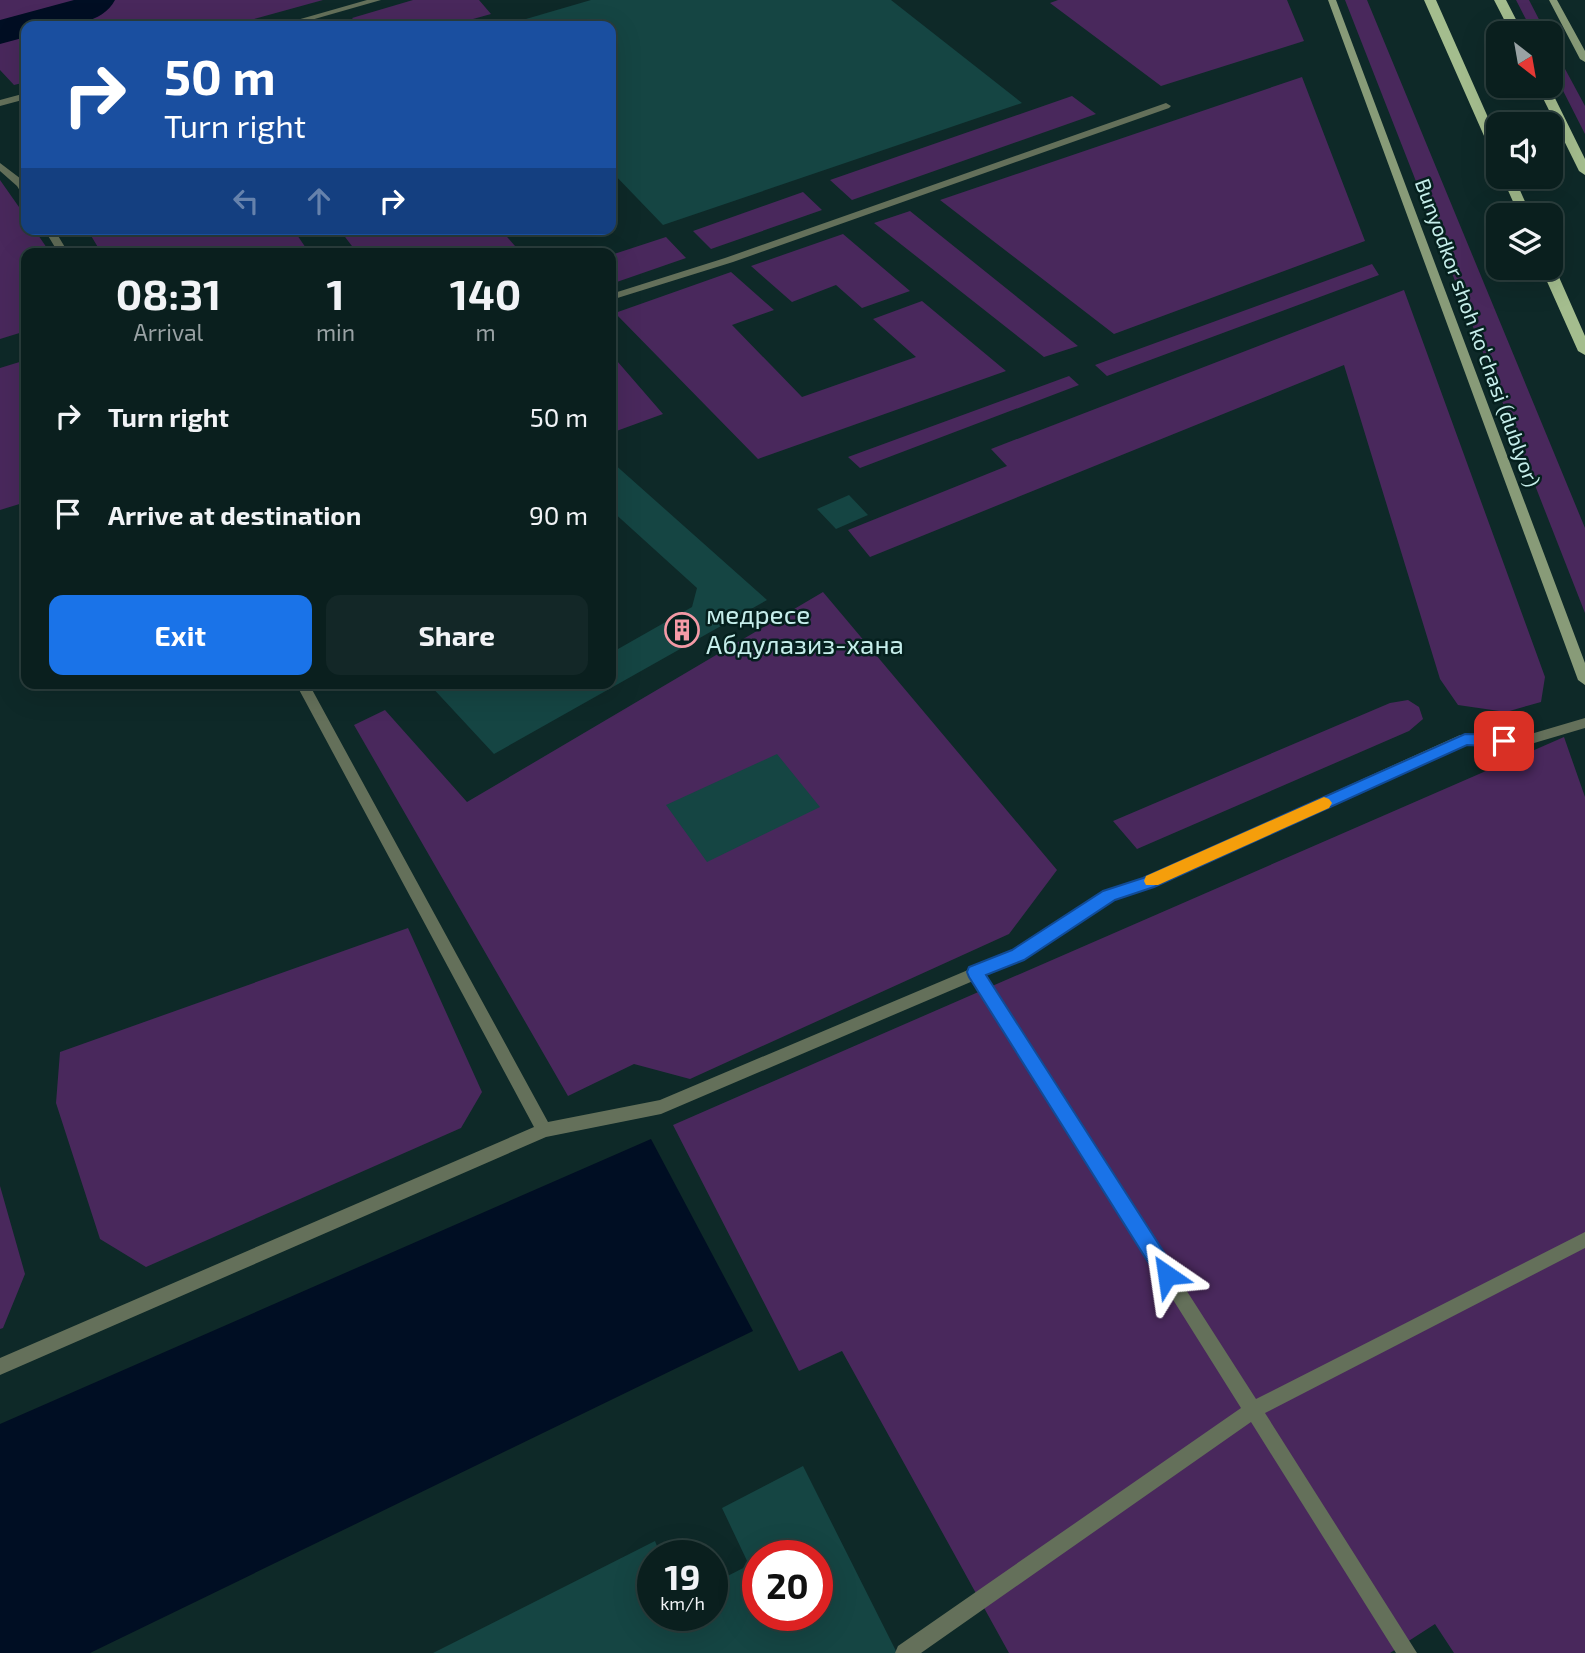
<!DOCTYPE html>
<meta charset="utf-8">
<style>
:root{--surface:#0a1f1e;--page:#132727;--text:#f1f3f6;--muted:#99a2a4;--line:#2a3d3c;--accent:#1a73e8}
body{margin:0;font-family:"Exo 2",sans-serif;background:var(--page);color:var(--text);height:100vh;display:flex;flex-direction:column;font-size:26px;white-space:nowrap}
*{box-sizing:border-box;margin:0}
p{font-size:23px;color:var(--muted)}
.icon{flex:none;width:38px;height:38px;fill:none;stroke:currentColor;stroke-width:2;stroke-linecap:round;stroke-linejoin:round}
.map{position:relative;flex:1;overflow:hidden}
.side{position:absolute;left:21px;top:248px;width:595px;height:441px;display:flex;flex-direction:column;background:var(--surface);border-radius:14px;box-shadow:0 7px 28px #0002,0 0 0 2px var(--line)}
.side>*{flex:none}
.banner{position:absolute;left:21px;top:21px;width:595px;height:214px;border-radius:14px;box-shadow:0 7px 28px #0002,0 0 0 2px var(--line);background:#1a4fa0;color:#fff;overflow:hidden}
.needle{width:46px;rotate:149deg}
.tools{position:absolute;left:1486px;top:21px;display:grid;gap:14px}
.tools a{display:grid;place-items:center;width:77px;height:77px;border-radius:14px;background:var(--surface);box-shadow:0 7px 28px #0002,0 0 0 2px var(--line);font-size:35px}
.speed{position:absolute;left:637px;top:1540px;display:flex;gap:14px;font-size:35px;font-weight:700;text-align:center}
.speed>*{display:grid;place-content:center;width:91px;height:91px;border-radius:50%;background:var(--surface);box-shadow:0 7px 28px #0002,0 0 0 2px var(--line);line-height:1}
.speed small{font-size:18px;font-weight:400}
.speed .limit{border:10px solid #d22;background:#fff;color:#111}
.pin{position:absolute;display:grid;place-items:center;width:60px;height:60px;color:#fff;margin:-30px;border-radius:14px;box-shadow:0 4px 10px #0006}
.me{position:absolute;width:77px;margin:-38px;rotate:328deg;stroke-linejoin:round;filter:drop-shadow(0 0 5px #0008)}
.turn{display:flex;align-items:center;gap:24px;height:147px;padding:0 28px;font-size:32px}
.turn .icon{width:91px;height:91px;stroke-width:2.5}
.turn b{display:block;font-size:49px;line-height:60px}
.lanes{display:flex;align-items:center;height:66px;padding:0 28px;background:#0003;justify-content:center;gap:35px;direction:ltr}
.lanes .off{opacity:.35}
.eta{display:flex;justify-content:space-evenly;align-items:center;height:119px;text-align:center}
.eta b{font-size:42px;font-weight:700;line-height:49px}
.primary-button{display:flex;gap:14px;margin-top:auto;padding:14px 28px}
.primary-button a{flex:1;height:80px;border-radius:14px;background:var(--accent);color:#fff;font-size:28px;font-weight:700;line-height:80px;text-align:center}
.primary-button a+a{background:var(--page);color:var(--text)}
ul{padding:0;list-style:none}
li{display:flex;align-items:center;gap:21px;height:98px;padding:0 28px}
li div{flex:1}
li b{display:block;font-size:26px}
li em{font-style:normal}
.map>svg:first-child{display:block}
.green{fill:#49285c}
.water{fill:#000e23}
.building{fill:#154543;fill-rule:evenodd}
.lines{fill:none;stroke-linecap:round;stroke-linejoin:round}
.lane{fill:#64705a;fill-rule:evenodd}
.street{fill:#64705a;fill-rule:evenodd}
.secondary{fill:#889b78;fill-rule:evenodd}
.primary{fill:#a4bd8e;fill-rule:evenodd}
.route{fill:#1a73e8;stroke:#114b97;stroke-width:2}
.slow{fill:#f59e0b}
.labels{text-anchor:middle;stroke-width:5;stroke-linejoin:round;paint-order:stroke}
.far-street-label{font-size:21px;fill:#c6eeeb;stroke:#05201e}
.poi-label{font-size:26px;fill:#c6eeeb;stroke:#05201e;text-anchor:start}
</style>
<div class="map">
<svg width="1585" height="1653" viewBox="0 0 1585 1653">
<rect width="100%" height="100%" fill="#0e2928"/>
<path class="green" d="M 0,0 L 323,0 L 229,26 L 26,26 L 26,82 L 14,85 L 0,70 Z
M 413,0 L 479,0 L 491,14 L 448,26 L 359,26 L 352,18 Z
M 1058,0 L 1287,0 L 1304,41 L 1161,86 L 1050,3 Z
M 1345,0 L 1367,0 L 1585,528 L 1585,613 Z
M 1516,0 L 1529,0 L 1546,33 L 1533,33 Z
M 1550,41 L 1585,106 L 1585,134 L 1551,67 Z
M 1302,77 L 1365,241 L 1114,334 L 940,200 Z
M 1072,96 L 1096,114 L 852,200 L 830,180 Z
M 0,180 L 26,217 L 26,229 L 34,229 L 51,254 L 26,254 L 26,331 L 0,339 Z
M 803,192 L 822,210 L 711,249 L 693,231 Z
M 910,211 L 1078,346 L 1044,357 L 874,223 Z
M 87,229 L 293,229 L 310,254 L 102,254 Z
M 339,229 L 500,229 L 522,254 L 358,254 Z
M 843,234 L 910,291 L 862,308 L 836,285 L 792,302 L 751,266 Z
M 666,237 L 686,258 L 611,284 L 611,255 Z
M 1372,264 L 1379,275 L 1107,376 L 1095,365 Z
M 731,272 L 774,310 L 732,325 L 802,397 L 916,357 L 873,319 L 922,301 L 1006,371 L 758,459 L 615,313 Z
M 1404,290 L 1545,677 L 1541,702 L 1506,712 L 1458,705 L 1440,679 L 1344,365 L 870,557 L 848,530 L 1007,466 L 991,449 Z
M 611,354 L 663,414 L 611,433 Z
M 26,360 L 26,502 L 0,510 L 0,368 Z
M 1069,376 L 1079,385 L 860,468 L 848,457 Z
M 823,592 L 1057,870 L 1009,934 L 690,1079 L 634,1064 L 568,1096 L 354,725 L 385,710 L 467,802 Z
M 1408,700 L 1419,707 L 1423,719 L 1409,731 L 1137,849 L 1113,821 L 1390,703 Z
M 1564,737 L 1585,797 L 1585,1653 L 1454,1653 L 1435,1624 L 1390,1653 L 1009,1653 L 842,1351 L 799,1371 L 673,1125 Z
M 408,928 L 482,1092 L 461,1128 L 146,1267 L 100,1239 L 56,1103 L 60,1052 Z
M 0,1186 L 25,1274 L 3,1328 L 0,1329 Z"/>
<path class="water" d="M 74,0 L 115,0 C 100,29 53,26 26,26 L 26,37 L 0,44 L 0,20 Z
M 651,1139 L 753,1331 L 90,1653 L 0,1653 L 0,1424 Z"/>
<path class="building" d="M 591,0 L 891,0 L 1022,103 L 663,225 L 611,171 L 611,26 L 502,26 Z
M 612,462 L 767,600 L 494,754 L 429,684 L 611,684 L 611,653 L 692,607 L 697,588 L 611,510 Z
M 849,495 L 868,515 L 836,529 L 817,509 Z
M 777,754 L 820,807 L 707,862 L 666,805 Z
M 803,1466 L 897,1653 L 433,1653 L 655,1541 L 661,1556 L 653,1556 L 653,1615 L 712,1615 L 712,1584 L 749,1565 L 722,1508 ZM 758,1556 L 817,1556 L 817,1615 L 758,1615 Z"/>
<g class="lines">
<path class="lane" d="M 1166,103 L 1171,106 L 1169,108 L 733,262 L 611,300 L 611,294 L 725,258 Z
M 0,163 L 25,182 L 26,195 L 22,194 L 17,186 L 0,171 Z
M 44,229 L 54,229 L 69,254 L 59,254 Z
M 296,684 L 309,684 L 548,1122 L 660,1100 L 1013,951 L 1104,892 L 1144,878 L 1460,735 L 1524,736 L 1585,718 L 1585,728 L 1524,746 L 1466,744 L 1154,886 L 1114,900 L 1023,959 L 985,976 L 1256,1399 L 1585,1232 L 1585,1248 L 1265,1413 L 1417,1653 L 1396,1653 L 1251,1422 L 921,1653 L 895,1653 L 898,1646 L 1241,1408 L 973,981 L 661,1114 L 546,1137 L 0,1375 L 0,1358 L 534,1127 Z"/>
<path class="street" d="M 367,0 L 381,0 L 290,26 L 276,26 Z
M 26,93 L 26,99 L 0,106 L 0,100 Z"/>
<path class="secondary" d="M 1328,0 L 1336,0 L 1585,663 L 1585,685 L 1578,680 Z
M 1549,0 L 1557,0 L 1585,51 L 1585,62 L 1580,59 Z"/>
<path class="primary" d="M 1424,0 L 1436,0 L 1498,140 L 1498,158 L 1492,154 Z
M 1494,0 L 1506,0 L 1523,33 L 1511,33 Z
M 1537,86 L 1549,86 L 1585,159 L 1585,175 L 1579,171 Z
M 1502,177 L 1514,177 L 1531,215 L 1519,215 Z
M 1550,265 L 1555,268 L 1585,336 L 1585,355 L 1578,351 L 1541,268 L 1550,268 Z"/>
</g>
<path class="route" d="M 1465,734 L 1504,735 L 1512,741 L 1504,747 L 1467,745 L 1154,887 L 1115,900 L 1024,960 L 986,975 L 1174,1268 L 1177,1275 L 1174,1281 L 1167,1284 L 1160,1281 L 969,977 L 967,972 L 969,967 L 1012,950 L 1103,891 L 1143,878 Z"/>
<path class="slow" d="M 1324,797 L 1329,799 L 1332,803 L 1329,808 L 1158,885 L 1146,885 L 1144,881 L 1146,876 Z"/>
<defs>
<g id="building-ring" transform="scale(1.75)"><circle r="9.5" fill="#05201e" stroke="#f49aa6" stroke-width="1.5"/><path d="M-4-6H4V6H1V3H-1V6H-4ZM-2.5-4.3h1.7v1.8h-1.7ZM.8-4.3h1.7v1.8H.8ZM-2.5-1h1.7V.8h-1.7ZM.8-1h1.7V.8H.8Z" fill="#f49aa6"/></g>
</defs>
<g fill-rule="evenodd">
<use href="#building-ring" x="682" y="630"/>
</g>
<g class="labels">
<g class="far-street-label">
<text transform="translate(1477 333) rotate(70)" y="7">Bunyodkor shoh koʻchasi (dublyor)</text>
</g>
<g class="poi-label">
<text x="706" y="624">медресе<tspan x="706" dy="30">Абдулазиз-хана</tspan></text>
</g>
</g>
</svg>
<div class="tools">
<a><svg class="needle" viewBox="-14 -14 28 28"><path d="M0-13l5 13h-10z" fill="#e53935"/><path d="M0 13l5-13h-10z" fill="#99a2a4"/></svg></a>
<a><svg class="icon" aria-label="sound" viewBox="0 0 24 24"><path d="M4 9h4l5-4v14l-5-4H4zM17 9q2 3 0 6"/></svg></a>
<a><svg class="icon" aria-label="layers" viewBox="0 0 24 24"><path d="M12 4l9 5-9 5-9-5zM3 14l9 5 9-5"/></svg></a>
</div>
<div class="speed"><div>19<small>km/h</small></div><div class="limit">20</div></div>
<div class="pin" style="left:1504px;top:741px;background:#d93025"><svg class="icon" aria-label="arrive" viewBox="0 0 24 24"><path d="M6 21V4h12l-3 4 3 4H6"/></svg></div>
<svg class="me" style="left:1167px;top:1275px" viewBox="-20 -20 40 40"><path d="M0-17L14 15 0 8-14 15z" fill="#1a73e8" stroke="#fff" stroke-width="4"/></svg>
<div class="banner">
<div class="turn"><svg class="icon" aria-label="right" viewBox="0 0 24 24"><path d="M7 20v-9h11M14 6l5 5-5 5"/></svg><div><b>50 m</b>Turn right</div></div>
<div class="lanes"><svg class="icon off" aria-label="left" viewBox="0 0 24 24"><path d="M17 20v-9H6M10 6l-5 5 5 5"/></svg><svg class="icon off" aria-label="ahead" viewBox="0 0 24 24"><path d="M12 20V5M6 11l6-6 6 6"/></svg><svg class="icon" aria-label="right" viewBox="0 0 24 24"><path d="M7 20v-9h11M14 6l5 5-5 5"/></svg></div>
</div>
<section class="side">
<div class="eta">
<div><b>08:31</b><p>Arrival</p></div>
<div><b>1</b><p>min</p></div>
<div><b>140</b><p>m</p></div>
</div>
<ul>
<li><svg class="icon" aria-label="right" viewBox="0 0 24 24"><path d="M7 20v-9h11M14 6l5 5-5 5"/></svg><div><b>Turn right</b></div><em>50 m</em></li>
<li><svg class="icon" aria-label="arrive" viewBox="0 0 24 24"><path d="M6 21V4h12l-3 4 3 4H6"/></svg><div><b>Arrive at destination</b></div><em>90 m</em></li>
</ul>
<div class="primary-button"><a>Exit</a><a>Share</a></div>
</section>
</div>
